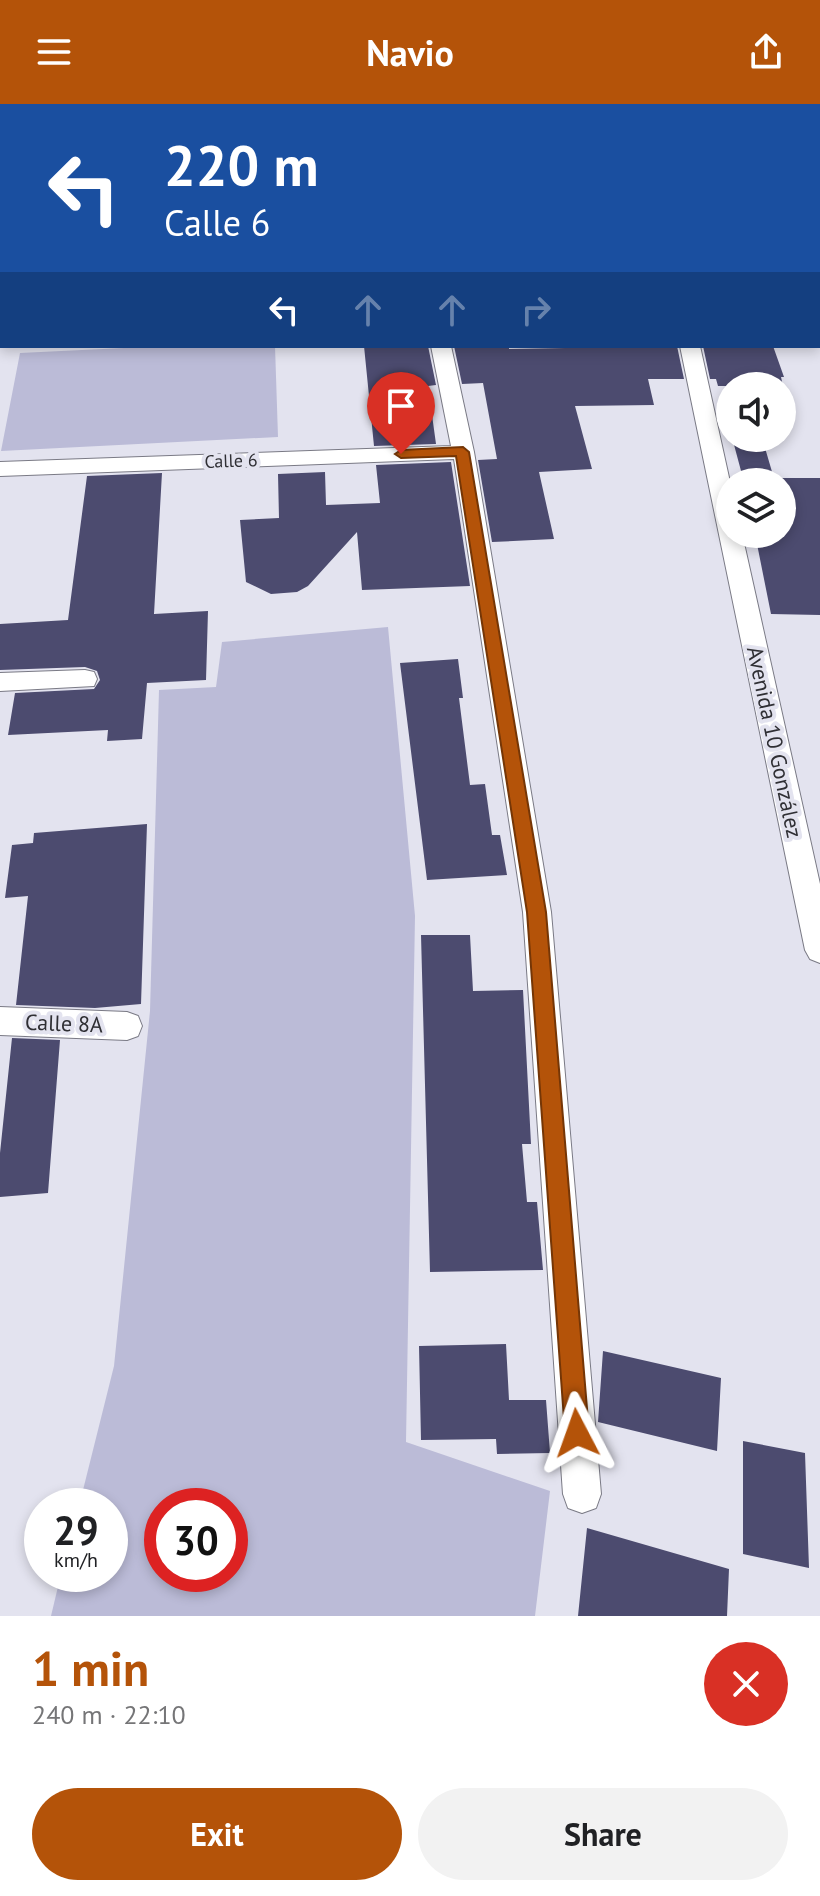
<!DOCTYPE html>
<meta charset="utf-8">
<style>
:root{--surface:#fff;--page:#f2f2f2;--text:#202124;--muted:#757577;--accent:#b45309}
body{margin:0;font-family:"PT Sans",sans-serif;background:var(--page);color:var(--text);height:100vh;display:flex;flex-direction:column;font-size:30px;white-space:nowrap}
*{box-sizing:border-box;margin:0}
p{font-size:26px;color:var(--muted)}
.icon{flex:none;width:44px;height:44px;fill:none;stroke:currentColor;stroke-width:2;stroke-linecap:round;stroke-linejoin:round}
.map{position:relative;height:1512px;overflow:hidden}
.sheet{display:flex;flex-direction:column;background:var(--surface);flex:1}
.sheet>*{flex:none}
.hud{position:absolute;left:0px;top:0px;width:820px;height:244px;box-shadow:0 4px 12px #0003;background:#1a4fa0;color:#fff;overflow:hidden}
.fabs{position:absolute;left:716px;top:268px;display:grid;gap:16px}
.fabs a{display:grid;place-items:center;width:80px;height:80px;border-radius:50%;background:var(--surface);box-shadow:0 4px 12px #0003;font-size:40px}
.speed{position:absolute;left:24px;top:1384px;display:flex;gap:16px;font-size:40px;font-weight:700;text-align:center}
.speed>*{display:grid;place-content:center;width:104px;height:104px;border-radius:50%;background:var(--surface);box-shadow:0 4px 12px #0003;line-height:1}
.speed small{font-size:20px;font-weight:400}
.speed .limit{border:12px solid #d22;background:#fff;color:#111}
.pin{position:absolute;display:grid;place-items:center;width:68px;height:68px;color:#fff;margin:-82px -34px;border-radius:50% 50% 50% 0;rotate:-45deg;box-shadow:0 0 8px #0007}
.pin .icon{rotate:45deg}
.me{position:absolute;width:88px;margin:-44px;rotate:356deg;stroke-linejoin:round;filter:drop-shadow(0 0 6px #0008)}
.turn{display:flex;align-items:center;gap:28px;height:168px;padding:0 32px;font-size:36px}
.turn .icon{width:104px;height:104px;stroke-width:2.5}
.turn b{display:block;font-size:56px;line-height:68px}
.lanes{display:flex;align-items:center;height:76px;padding:0 32px;background:#0003;justify-content:center;gap:40px;direction:ltr}
.lanes .off{opacity:.35}
.round{display:grid;place-items:center;flex:none;width:84px;height:84px;border-radius:42px;background:var(--page)}
.overview{display:flex;align-items:center;justify-content:space-between;height:136px;padding:0 32px}
h1{font-size:48px;font-weight:600;line-height:60px;color:var(--accent)}
.button{display:flex;gap:16px;margin-top:auto;padding:16px 32px}
.button a{flex:1;height:92px;border-radius:48px;background:var(--accent);color:#fff;font-size:32px;font-weight:600;line-height:92px;text-align:center}
.button a+a{background:var(--page);color:var(--text)}
header{display:flex;justify-content:space-between;align-items:center;height:104px;padding:0 32px;background:var(--accent);color:#fff;font-size:36px;font-weight:600}
.map>svg:first-child{display:block}
.green{fill:#bbbbd7;fill-rule:evenodd}
.building{fill:#4c4b6f}
.lines{fill:none;stroke-linecap:round;stroke-linejoin:round}
.minor-casing{stroke:#7a7a85;stroke-width:2}
.secondary-casing{stroke:#7a7a85;stroke-width:2}
.minor{fill:#fff;fill-rule:evenodd}
.secondary{fill:#ededfa;fill-rule:evenodd}
.route{fill:#b45309;stroke:#753606;stroke-width:2}
.labels{text-anchor:middle;stroke-width:8;stroke-linejoin:round;paint-order:stroke}
.far-street-label{font-size:18px;fill:#2f2f34;stroke:#e3e3ef}
.street-label{font-size:22px;fill:#2f2f34;stroke:#e3e3ef}
</style>
<header><svg class="icon" aria-label="menu" viewBox="0 0 24 24"><path d="M4 6h16M4 12h16M4 18h16"/></svg>Navio<svg class="icon" aria-label="share" viewBox="0 0 24 24"><path d="M12 15V3M7 8l5-5 5 5M5 13v7h14v-7"/></svg></header>
<div class="map">
<svg width="820" height="1512" viewBox="0 0 820 1512">
<rect width="100%" height="100%" fill="#e3e3ef"/>
<path class="green" d="M 165,242 L 275,242 L 278,333 L 1,347 L 20,249 Z
M 388,523 L 415,812 L 406,1338 L 550,1387 L 535,1512 L 51,1512 L 61,1470 L 110,1470 L 110,1402 L 79,1402 L 114,1262 L 150,907 L 159,586 L 216,583 L 222,538 ZM 162,1402 L 230,1402 L 230,1470 L 162,1470 Z"/>
<path class="building" d="M 364,242 L 428,242 L 436,281 L 428,282 L 436,340 L 374,342 Z
M 454,242 L 509,242 L 509,245 L 677,242 L 684,275 L 648,275 L 654,301 L 575,302 L 592,365 L 539,368 L 554,435 L 492,438 L 478,356 L 497,355 L 483,279 L 462,280 Z
M 703,242 L 773,242 L 784,273 L 781,273 L 783,282 L 718,282 L 716,275 L 710,275 Z
M 733,337 L 763,337 L 775,378 L 744,378 Z
M 451,358 L 470,482 L 362,486 L 357,428 L 308,482 L 297,488 L 271,490 L 246,478 L 240,416 L 279,414 L 278,370 L 325,368 L 326,401 L 380,399 L 376,361 Z
M 162,369 L 154,510 L 208,507 L 206,576 L 147,579 L 142,635 L 107,637 L 108,626 L 8,631 L 15,589 L 94,585 L 100,576 L 97,567 L 85,563 L 0,566 L 0,520 L 68,516 L 87,372 Z
M 782,374 L 820,374 L 820,511 L 771,510 L 755,430 L 782,430 Z
M 458,555 L 463,594 L 459,594 L 470,681 L 485,680 L 492,731 L 500,731 L 507,771 L 427,776 L 400,559 Z
M 147,720 L 141,900 L 95,904 L 16,901 L 28,792 L 5,794 L 12,741 L 33,739 L 34,729 Z
M 421,831 L 470,831 L 473,887 L 523,886 L 531,1040 L 522,1040 L 527,1098 L 537,1098 L 543,1166 L 430,1168 Z
M 12,934 L 60,936 L 48,1089 L 0,1093 L 0,1049 Z
M 506,1240 L 509,1296 L 546,1296 L 550,1349 L 497,1350 L 496,1335 L 421,1336 L 419,1242 Z
M 603,1247 L 721,1274 L 717,1347 L 598,1318 Z
M 743,1337 L 805,1349 L 809,1464 L 743,1450 Z
M 587,1424 L 729,1465 L 727,1512 L 578,1512 Z"/>
<g class="lines">
<g class="minor-casing">
<path id="minor" d="M 148,0 L 164,0 L 164,2 L 148,2 Z
M 385,0 L 401,0 L 401,2 L 385,2 Z
M 630,0 L 646,0 L 647,2 L 631,2 Z
M 796,0 L 812,0 L 813,2 L 797,2 Z
M 818,20 L 820,21 L 820,33 L 818,32 Z
M 431,242 L 451,242 L 474,348 L 551,808 L 601,1390 L 596,1404 L 582,1409 L 568,1404 L 563,1390 L 523,808 L 454,355 L 0,372 L 0,358 L 451,342 Z
M 680,242 L 700,242 L 730,378 L 730,430 L 742,430 L 820,780 L 820,859 L 810,855 L 805,846 Z
M 85,566 L 94,568 L 97,575 L 94,582 L 0,587 L 0,569 Z
M 0,903 L 127,908 L 138,912 L 142,922 L 138,932 L 127,936 L 0,931 Z"/>
</g>
<g class="secondary-casing">
<path id="secondary" d="M 251,0 L 292,0 L 249,2 Z
M 0,18 L 2,18 L 2,32 L 0,32 Z"/>
</g>
<use href="#minor" class="minor"/>
<use href="#secondary" class="secondary"/>
</g>
<path class="route" d="M 463,343 L 469,348 L 546,808 L 589,1329 L 586,1338 L 577,1341 L 568,1338 L 565,1329 L 527,808 L 456,352 L 401,354 L 395,350 L 401,346 Z"/>
<g class="labels">
<g class="far-street-label">
<text transform="translate(231 357) rotate(-2)" y="6">Calle 6</text>
</g>
<g class="street-label">
<text transform="translate(775 638) rotate(78)" y="8">Avenida 10 González</text>
<text transform="translate(64 919) rotate(2)" y="8">Calle 8A</text>
</g>
</g>
</svg>
<div class="fabs">
<a><svg class="icon" aria-label="sound" viewBox="0 0 24 24"><path d="M4 9h4l5-4v14l-5-4H4zM17 9q2 3 0 6"/></svg></a>
<a><svg class="icon" aria-label="layers" viewBox="0 0 24 24"><path d="M12 4l9 5-9 5-9-5zM3 14l9 5 9-5"/></svg></a>
</div>
<div class="speed"><div>29<small>km/h</small></div><div class="limit">30</div></div>
<div class="pin" style="left:401px;top:350px;background:#d93025"><svg class="icon" aria-label="arrive" viewBox="0 0 24 24"><path d="M6 21V4h12l-3 4 3 4H6"/></svg></div>
<svg class="me" style="left:577px;top:1329px" viewBox="-20 -20 40 40"><path d="M0-17L14 15 0 8-14 15z" fill="#b45309" stroke="#fff" stroke-width="4"/></svg>
<div class="hud">
<div class="turn"><svg class="icon" aria-label="left" viewBox="0 0 24 24"><path d="M17 20v-9H6M10 6l-5 5 5 5"/></svg><div><b>220 m</b>Calle 6</div></div>
<div class="lanes"><svg class="icon" aria-label="left" viewBox="0 0 24 24"><path d="M17 20v-9H6M10 6l-5 5 5 5"/></svg><svg class="icon off" aria-label="ahead" viewBox="0 0 24 24"><path d="M12 20V5M6 11l6-6 6 6"/></svg><svg class="icon off" aria-label="ahead" viewBox="0 0 24 24"><path d="M12 20V5M6 11l6-6 6 6"/></svg><svg class="icon off" aria-label="right" viewBox="0 0 24 24"><path d="M7 20v-9h11M14 6l5 5-5 5"/></svg></div>
</div>
</div>
<section class="sheet">
<div class="overview"><div><h1>1 min</h1><p>240 m · 22:10</p></div><a class="round" style="background:#d93025;color:#fff"><svg class="icon" aria-label="close" viewBox="0 0 24 24"><path d="M6 6l12 12M18 6L6 18"/></svg></a></div>
<div class="button"><a>Exit</a><a>Share</a></div>
</section>
